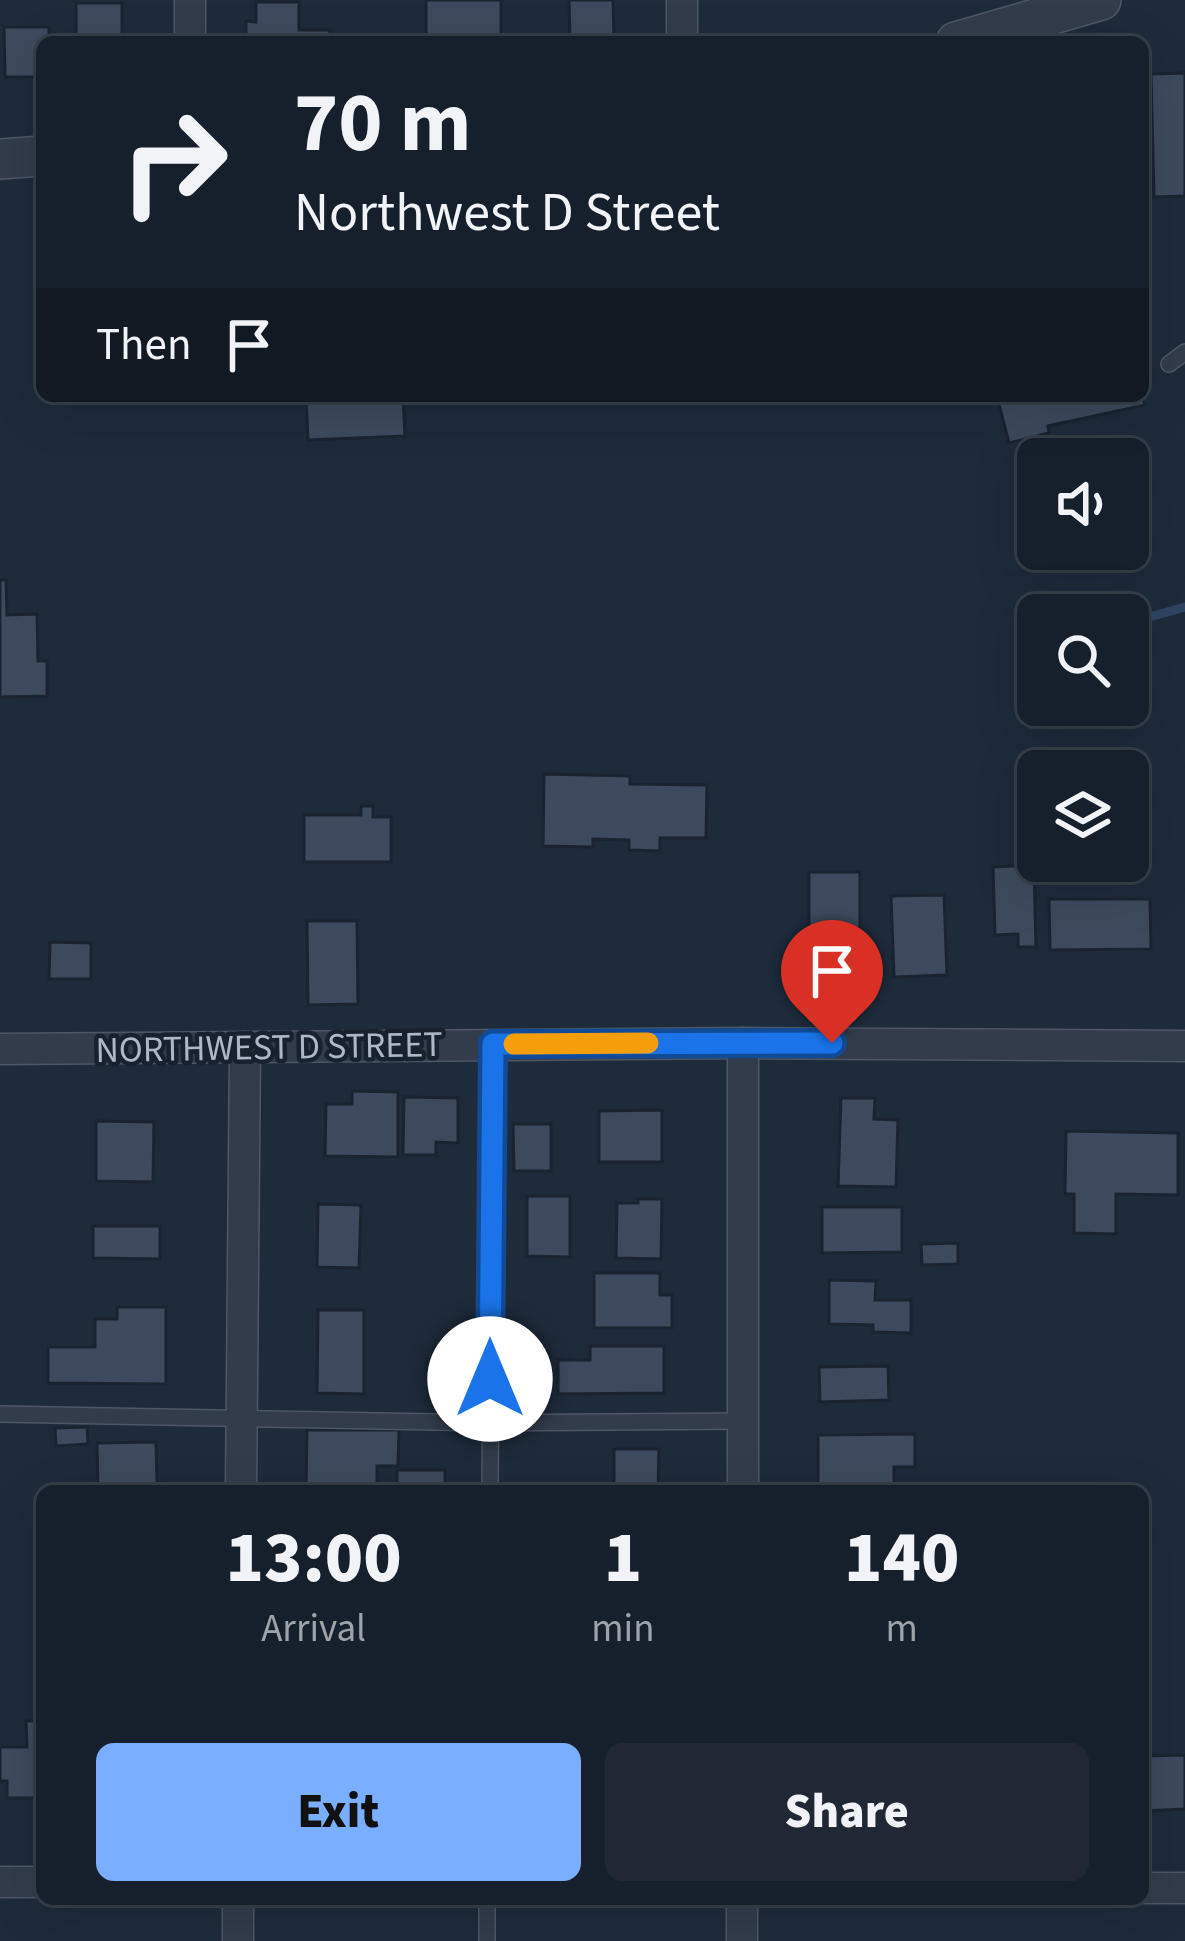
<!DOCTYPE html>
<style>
:root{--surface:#16202c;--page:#1f2834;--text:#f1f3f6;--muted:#9ea3a9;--line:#353e48;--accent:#7aaeff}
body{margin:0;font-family:"Source Sans 3",sans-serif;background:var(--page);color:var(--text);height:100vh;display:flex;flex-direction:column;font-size:45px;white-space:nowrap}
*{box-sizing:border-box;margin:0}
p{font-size:39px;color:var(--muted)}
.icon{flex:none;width:66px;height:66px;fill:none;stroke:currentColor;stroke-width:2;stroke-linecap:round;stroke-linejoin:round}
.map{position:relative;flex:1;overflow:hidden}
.drawer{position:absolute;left:36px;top:1485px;width:1113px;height:420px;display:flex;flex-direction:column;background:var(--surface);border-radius:18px;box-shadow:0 12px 48px #0002,0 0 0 3px var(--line)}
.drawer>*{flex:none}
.top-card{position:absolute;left:36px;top:36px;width:1113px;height:366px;border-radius:18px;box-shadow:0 12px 48px #0002,0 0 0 3px var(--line);background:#16202c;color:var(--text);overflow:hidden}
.fabs{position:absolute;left:1017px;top:438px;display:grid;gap:24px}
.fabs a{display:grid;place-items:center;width:132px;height:132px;border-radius:18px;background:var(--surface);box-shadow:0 12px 48px #0002,0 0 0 3px var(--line);font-size:60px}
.pin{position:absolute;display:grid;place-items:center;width:102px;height:102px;color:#fff;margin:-123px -51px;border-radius:50% 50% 50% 0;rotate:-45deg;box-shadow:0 0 12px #0007}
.pin .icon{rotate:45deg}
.me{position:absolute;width:132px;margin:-66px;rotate:0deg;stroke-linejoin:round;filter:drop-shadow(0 0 9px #0008)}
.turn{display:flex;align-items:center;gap:42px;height:252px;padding:0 60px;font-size:54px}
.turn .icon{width:156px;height:156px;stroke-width:2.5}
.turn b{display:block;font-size:84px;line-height:102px}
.then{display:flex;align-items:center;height:114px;padding:0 60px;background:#0003;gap:24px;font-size:45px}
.eta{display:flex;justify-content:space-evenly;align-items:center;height:204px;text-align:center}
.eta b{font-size:72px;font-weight:800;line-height:84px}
.cta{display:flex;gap:24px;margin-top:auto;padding:24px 60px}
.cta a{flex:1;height:138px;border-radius:18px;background:var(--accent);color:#111;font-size:48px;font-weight:800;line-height:138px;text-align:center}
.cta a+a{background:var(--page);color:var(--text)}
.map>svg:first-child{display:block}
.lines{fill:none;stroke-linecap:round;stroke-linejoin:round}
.stream{stroke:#2e4462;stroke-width:9}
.building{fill:#3d4a5d;stroke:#1a2431;stroke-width:3}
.service-casing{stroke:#4d5765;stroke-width:18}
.minor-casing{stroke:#4d5765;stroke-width:33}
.tertiary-casing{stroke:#4d5765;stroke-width:42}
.service{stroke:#323c4b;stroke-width:15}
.minor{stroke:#323c4b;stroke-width:30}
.tertiary{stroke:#323c4b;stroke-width:39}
.route-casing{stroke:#114b97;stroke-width:30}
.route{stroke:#1a73e8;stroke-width:21}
.slow{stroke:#f59e0b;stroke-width:21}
.labels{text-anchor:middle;stroke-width:9;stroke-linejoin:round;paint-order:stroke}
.street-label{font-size:36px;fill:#adb7c7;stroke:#18222f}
</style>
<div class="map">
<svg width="1185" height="1941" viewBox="0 0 1185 1941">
<rect width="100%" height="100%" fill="#1e2b3b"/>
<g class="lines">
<path class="stream" d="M 1128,623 L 1185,607
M 1019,655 L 1038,650"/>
</g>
<path class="building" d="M 426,0 L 501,0 L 501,38 L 426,42 Z
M 569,0 L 613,0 L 614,39 L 570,40 Z
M 256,2 L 299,2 L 299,30 L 330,30 L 330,42 L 246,42 L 246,21 L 256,22 Z
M 76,3 L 122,3 L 122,42 L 42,42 L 42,77 L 5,77 L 4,27 L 49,27 L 49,35 L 76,35 Z
M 1185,73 L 1185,196 L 1154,197 L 1151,74 Z
M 205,396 L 281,396 L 281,401 L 205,402 Z
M 306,396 L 403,396 L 405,436 L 308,440 Z
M 997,396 L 1142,396 L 1145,405 L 1048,426 L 1049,433 L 1009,443 Z
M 0,580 L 6,580 L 7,615 L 37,614 L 38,661 L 47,661 L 47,696 L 0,697 Z
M 544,774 L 630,776 L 630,784 L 707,785 L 706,838 L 660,838 L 660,851 L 629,850 L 629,840 L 593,839 L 593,847 L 543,846 Z
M 361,806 L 373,806 L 373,817 L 391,817 L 391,862 L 304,862 L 304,815 L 361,815 Z
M 1034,865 L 1036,947 L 1018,947 L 1018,934 L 995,935 L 993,867 Z
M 809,872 L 860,872 L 860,984 L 809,984 Z
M 944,895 L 947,975 L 894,977 L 891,896 Z
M 1049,899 L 1150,899 L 1151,949 L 1050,950 Z
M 307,921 L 357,921 L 358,1004 L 308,1005 Z
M 50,942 L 91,943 L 91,979 L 49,979 Z
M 352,1091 L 398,1092 L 398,1157 L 325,1156 L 326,1104 L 352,1104 Z
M 404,1097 L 458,1098 L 458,1143 L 436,1142 L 436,1155 L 403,1155 Z
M 841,1098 L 875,1098 L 874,1119 L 898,1120 L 896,1187 L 838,1186 Z
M 662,1110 L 662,1162 L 599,1162 L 599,1111 Z
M 96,1121 L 154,1122 L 153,1182 L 96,1181 Z
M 513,1124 L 551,1124 L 551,1171 L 514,1171 Z
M 1066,1131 L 1178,1133 L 1178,1195 L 1116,1194 L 1116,1234 L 1074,1233 L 1074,1194 L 1065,1194 Z
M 527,1196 L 570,1196 L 570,1257 L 527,1256 Z
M 638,1199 L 662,1199 L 661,1259 L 616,1258 L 617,1203 L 638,1203 Z
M 318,1204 L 361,1205 L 359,1268 L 317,1267 Z
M 822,1207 L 902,1207 L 902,1252 L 822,1253 Z
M 93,1226 L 160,1226 L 160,1259 L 93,1258 Z
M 958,1243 L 958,1264 L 922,1265 L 921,1244 Z
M 594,1273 L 660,1273 L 660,1295 L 672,1295 L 672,1328 L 594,1328 Z
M 829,1280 L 876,1281 L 875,1300 L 911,1300 L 911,1333 L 873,1332 L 873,1325 L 829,1324 Z
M 117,1307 L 166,1307 L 166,1384 L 48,1383 L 48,1347 L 95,1347 L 95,1319 L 117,1319 Z
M 318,1310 L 364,1310 L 364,1394 L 317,1393 Z
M 590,1346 L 664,1346 L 664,1393 L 558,1394 L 558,1360 L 590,1360 Z
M 888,1366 L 889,1400 L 820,1402 L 819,1367 Z
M 87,1427 L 88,1444 L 56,1446 L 55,1428 Z
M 307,1430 L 399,1430 L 398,1466 L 377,1466 L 377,1491 L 306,1491 Z
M 915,1434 L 915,1467 L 894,1467 L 894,1487 L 818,1487 L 818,1435 Z
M 156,1442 L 157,1482 L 165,1482 L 165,1491 L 98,1491 L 97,1443 Z
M 614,1449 L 659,1449 L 658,1491 L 614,1491 Z
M 397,1470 L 445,1470 L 445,1491 L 397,1491 Z
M 26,1721 L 42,1721 L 42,1798 L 7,1798 L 7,1781 L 0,1781 L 0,1747 L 27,1747 Z
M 1185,1755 L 1185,1809 L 1143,1811 L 1143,1756 Z"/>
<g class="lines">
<g class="service-casing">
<path id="service" d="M 1169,364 L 1185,352
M 0,1414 L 490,1423 L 743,1421
M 490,1491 L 493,1044
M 487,1941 L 487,1899"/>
</g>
<g class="minor-casing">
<path id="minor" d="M 190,0 L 190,42
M 682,0 L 682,42
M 0,1049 L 743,1043 L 1185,1046
M 241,1491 L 245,1047
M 743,1491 L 743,1043
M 0,1882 L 42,1882
M 1143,1888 L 1185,1888
M 238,1941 L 238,1899
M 742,1941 L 742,1899"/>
</g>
<g class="tertiary-casing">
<path id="tertiary" d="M 956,42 L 1101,0
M 0,159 L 42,156"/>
</g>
<use href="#service" class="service"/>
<use href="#minor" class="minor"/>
<use href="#tertiary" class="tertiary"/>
</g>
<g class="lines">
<g class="route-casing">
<path id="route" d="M 490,1379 L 493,1044 L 832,1043"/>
</g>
<use href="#route" class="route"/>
<path class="slow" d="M 514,1044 L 648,1043"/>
</g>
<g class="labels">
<g class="street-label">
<text transform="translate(269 1046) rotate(-1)" y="13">NORTHWEST D STREET</text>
</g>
</g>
</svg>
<div class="fabs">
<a><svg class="icon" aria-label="sound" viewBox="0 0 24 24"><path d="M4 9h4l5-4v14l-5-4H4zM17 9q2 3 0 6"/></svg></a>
<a><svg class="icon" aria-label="search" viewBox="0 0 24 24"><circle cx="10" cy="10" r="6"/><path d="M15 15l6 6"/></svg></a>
<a><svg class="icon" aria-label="layers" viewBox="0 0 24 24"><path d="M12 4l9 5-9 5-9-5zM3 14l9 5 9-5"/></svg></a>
</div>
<div class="pin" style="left:832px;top:1043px;background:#d93025"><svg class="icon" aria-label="arrive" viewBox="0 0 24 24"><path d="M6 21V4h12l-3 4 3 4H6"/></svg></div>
<svg class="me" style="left:490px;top:1379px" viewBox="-20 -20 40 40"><circle r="19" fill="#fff"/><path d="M0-13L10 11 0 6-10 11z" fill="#1a73e8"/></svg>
<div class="top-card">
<div class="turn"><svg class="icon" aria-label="right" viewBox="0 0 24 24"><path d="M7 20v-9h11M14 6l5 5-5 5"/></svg><div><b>70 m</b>Northwest D Street</div></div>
<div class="then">Then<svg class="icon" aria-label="arrive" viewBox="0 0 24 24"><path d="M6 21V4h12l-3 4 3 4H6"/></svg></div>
</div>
<section class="drawer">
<div class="eta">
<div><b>13:00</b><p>Arrival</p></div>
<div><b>1</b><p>min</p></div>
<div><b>140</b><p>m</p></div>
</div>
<div class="cta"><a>Exit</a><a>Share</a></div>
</section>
</div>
